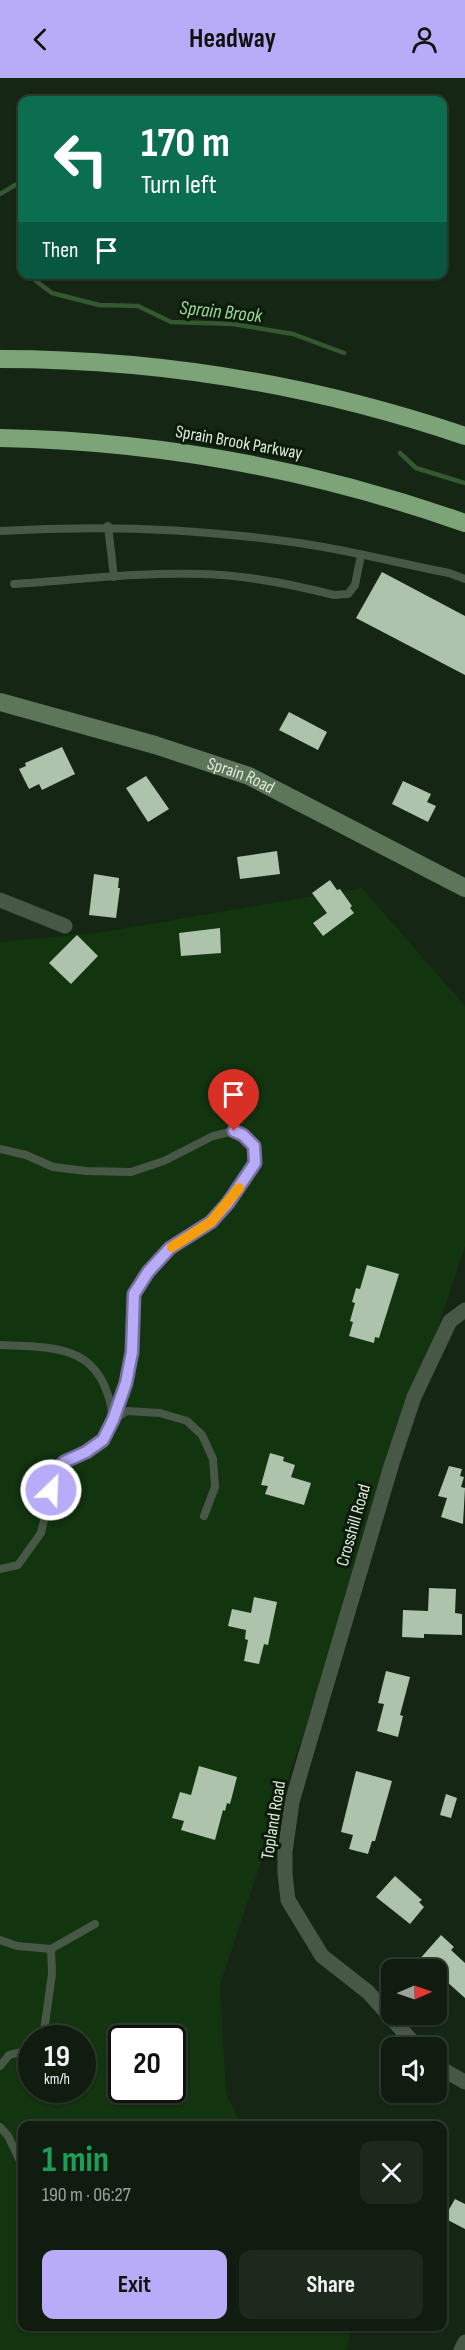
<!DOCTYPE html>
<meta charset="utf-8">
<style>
:root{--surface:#101c0f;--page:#1e291d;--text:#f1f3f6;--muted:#9ca19e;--line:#303a2f;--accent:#b8abf7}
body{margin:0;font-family:"Sofia Sans Condensed",sans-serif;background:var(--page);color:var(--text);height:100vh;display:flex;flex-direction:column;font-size:22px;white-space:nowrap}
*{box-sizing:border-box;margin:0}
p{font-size:20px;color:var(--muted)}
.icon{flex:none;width:33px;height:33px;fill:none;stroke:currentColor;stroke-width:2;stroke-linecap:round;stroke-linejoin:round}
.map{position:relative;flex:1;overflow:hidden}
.details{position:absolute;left:18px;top:2043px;width:429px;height:210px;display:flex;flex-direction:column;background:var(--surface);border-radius:12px;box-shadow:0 2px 4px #0004,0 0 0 2px var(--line)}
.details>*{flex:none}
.top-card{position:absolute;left:18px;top:18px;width:429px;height:183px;border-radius:12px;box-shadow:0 2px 4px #0004,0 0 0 2px var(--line);background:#0b6e4f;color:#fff;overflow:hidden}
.needle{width:39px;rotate:88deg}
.fabs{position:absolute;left:381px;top:1881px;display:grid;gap:12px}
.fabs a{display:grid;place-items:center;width:66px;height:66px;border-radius:12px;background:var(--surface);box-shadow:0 2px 4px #0004,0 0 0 2px var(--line);font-size:30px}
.speed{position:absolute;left:18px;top:1947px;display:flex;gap:12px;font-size:30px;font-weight:700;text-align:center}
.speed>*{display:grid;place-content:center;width:78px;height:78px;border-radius:50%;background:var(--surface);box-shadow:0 2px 4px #0004,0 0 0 2px var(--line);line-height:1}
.speed small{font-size:15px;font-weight:400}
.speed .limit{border:3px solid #111;border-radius:9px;background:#fff;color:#111}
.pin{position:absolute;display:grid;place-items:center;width:51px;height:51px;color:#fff;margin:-62px -26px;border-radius:50% 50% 50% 0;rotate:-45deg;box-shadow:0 0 6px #0007}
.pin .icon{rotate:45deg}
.me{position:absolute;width:66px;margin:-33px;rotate:24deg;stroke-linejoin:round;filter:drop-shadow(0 0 4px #0008)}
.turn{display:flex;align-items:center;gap:21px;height:126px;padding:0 24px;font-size:27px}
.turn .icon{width:78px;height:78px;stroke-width:2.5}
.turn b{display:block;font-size:42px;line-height:51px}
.then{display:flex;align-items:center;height:57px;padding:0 24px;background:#0003;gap:12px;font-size:22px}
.round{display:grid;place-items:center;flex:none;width:63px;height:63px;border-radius:12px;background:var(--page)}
.headline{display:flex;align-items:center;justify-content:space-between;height:102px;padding:0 24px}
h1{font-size:36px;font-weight:700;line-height:45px;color:#1e9e55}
.primary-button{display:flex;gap:12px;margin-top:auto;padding:12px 24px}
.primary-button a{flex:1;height:69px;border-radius:12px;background:var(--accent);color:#111;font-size:24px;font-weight:700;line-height:69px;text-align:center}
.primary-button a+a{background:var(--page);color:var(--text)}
header{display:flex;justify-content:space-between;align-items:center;height:78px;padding:0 24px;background:var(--accent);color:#111;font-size:27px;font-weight:700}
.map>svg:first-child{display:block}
.green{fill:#12340f;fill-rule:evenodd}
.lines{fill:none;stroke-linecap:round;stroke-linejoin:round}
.stream{stroke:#345830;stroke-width:4.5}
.building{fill:#aec3ac}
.lane{stroke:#485846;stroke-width:8}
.street{stroke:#485846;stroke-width:15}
.secondary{stroke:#5d765a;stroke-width:18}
.highway{stroke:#7ca478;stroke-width:18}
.route-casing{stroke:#786fa1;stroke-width:15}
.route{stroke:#b8abf7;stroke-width:10}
.slow{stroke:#f59e0b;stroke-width:10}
.labels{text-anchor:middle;stroke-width:6;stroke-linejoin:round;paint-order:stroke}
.street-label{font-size:18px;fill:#dee8dc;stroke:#0c1c0b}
.water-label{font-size:20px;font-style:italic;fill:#9dd796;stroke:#0c1c0b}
</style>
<header><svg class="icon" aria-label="back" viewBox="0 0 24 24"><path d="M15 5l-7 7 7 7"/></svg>Headway<svg class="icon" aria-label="person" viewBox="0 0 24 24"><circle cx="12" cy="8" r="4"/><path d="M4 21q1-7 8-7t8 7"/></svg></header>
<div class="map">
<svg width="465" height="2272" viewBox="0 0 465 2272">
<rect width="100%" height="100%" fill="#162614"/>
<path class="green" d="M 362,810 L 465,928 L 465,1168 L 220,1907 L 226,2015 L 241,2047 L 22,2048 L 22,2248 L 347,2248 L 350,2260 L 346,2272 L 0,2272 L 0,864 L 97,855 ZM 32,1960 L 82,1960 L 82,2012 L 32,2012 ZM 122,1960 L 172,1960 L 172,2012 L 122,2012 Z"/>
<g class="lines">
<path class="stream" d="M 0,116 L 22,103
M 32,196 L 32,200 L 52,215 L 99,227 L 138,228 L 171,244 L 233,246 L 293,256 L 344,275
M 400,375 L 416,390 L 465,405"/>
</g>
<path class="building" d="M 382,494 L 465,538 L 465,597 L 356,540 Z
M 289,634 L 327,654 L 318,672 L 279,652 Z
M 62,669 L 75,696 L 42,712 L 39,706 L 29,711 L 19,691 L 26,688 L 25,685 Z
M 146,698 L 169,731 L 148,744 L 126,710 Z
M 403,703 L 431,716 L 427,724 L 436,728 L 428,744 L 392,726 Z
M 277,773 L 280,796 L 240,801 L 237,779 Z
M 94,796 L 119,800 L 118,810 L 120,810 L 116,840 L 89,837 Z
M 330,802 L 337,812 L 340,811 L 352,828 L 350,830 L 354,835 L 323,858 L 313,845 L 327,835 L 312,815 Z
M 220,850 L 221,875 L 181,878 L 179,855 Z
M 77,857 L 98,878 L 71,906 L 49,885 Z
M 367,1187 L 399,1196 L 379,1260 L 375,1259 L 374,1265 L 349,1258 L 353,1244 L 350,1243 L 355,1225 L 352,1224 L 356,1210 L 360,1211 Z
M 270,1375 L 284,1379 L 283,1383 L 295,1387 L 291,1399 L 311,1405 L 304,1427 L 265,1416 L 268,1408 L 261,1407 Z
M 449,1388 L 462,1391 L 460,1398 L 464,1399 L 461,1409 L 465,1410 L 463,1446 L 441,1439 L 447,1420 L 438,1418 Z
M 429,1510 L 456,1511 L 455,1535 L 462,1536 L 462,1557 L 424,1556 L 424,1560 L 402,1559 L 403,1532 L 428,1533 Z
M 254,1519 L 277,1524 L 268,1567 L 264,1566 L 259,1586 L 244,1583 L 248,1562 L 245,1561 L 246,1552 L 228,1548 L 232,1531 L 251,1535 Z
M 386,1593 L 410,1599 L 400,1637 L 403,1638 L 398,1659 L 377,1653 L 384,1626 L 378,1625 Z
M 199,1688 L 237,1699 L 230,1726 L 227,1725 L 225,1733 L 223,1732 L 215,1762 L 181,1752 L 184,1743 L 172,1740 L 180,1714 L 191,1717 Z
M 356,1693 L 392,1703 L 375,1763 L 372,1763 L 368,1776 L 349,1771 L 353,1757 L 341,1754 Z
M 446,1716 L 457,1720 L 451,1740 L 440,1737 Z
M 395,1798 L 422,1822 L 419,1824 L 424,1829 L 410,1846 L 376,1819 Z
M 441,1857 L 454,1869 L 451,1872 L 465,1885 L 465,1920 L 436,1894 L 436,1892 L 410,1892 Z
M 455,2121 L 465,2126 L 465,2151 L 444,2140 Z"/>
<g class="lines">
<path class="lane" d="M 108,448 L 114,499
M 0,453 C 100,447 193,450 292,464 C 345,471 397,485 449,495 L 465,501
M 14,506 C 76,502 140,494 202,496 C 247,497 291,506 334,517 L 348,516 L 355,507 L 361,477
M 0,1071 L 26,1077 L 53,1089 L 86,1093 L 131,1094 L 164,1083 L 213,1058 L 234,1053 L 243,1057 L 254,1068 L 255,1085 L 246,1101 L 228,1125 L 211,1144 L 170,1170 L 148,1194 L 134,1216 L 132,1274 L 126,1305 L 113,1342
M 0,1267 C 61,1269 103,1268 113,1340
M 0,1491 L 18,1487 L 41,1455 L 55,1395 L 64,1384 L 86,1374 L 103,1362 L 113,1342 L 127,1333 L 160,1335 L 187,1343 L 202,1357 L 213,1381 L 215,1409 L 204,1438
M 0,1862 L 17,1868 L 51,1871 L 52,1896 L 43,1960
M 51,1871 L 95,1846
M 0,1988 L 9,1977 L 32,1971
M 0,2049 L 8,2058 L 22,2087"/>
<path class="street" d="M 0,822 L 65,848
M 418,1970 L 368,1914 L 322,1878 L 288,1822 L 285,1795 L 285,1774 L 292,1724 L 303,1686 L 392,1385 L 414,1319 L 450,1243 L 465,1232
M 436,1985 L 447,1994 L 465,2004
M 461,2272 L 465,2264"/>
<path class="secondary" id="s1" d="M 0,624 L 155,667 L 249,698 L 465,810"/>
<path class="highway" d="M 0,281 C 158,281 315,307 465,358
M 0,360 C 159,363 315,392 465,445"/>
</g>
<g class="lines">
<g class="route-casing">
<path id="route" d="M 51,1412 L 55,1395 L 64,1384 L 86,1374 L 103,1362 L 113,1342 L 126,1305 L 132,1274 L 134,1216 L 148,1194 L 170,1170 L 211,1144 L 228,1125 L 255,1085 L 254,1068 L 243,1057 L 234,1053"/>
</g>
<use href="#route" class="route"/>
<path class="slow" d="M 172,1169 L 211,1144 L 239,1110"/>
</g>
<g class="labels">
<g class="street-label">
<text transform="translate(239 364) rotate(10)" y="6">Sprain Brook Parkway</text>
<text dy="6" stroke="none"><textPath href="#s1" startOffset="252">Sprain Road</textPath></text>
<text transform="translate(353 1447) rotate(-74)" y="6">Crosshill Road</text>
<text transform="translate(273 1742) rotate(-81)" y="6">Topland Road</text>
</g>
<g class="water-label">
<text transform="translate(221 233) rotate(6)" y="7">Sprain Brook</text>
</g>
</g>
</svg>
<div class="fabs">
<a><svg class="needle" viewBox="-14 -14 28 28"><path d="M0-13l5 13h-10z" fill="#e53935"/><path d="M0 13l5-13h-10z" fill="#9ca19e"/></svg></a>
<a><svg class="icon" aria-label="sound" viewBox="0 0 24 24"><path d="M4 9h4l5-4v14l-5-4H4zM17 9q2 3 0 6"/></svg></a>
</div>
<div class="speed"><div>19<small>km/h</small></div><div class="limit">20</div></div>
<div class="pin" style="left:234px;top:1053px;background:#d93025"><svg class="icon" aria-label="arrive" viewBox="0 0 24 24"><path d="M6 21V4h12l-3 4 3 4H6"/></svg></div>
<svg class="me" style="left:51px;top:1412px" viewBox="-20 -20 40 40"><circle r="17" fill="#b8abf7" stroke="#fff" stroke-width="3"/><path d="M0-11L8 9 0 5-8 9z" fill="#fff"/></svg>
<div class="top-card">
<div class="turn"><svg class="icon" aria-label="left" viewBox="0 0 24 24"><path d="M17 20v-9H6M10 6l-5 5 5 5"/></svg><div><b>170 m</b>Turn left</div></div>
<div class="then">Then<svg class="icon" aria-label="arrive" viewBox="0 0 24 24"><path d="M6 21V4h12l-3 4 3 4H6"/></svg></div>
</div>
<section class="details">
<div class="headline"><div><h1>1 min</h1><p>190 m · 06:27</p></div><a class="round"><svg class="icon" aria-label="close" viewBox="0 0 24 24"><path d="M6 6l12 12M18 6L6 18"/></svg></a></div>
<div class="primary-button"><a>Exit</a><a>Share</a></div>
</section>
</div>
